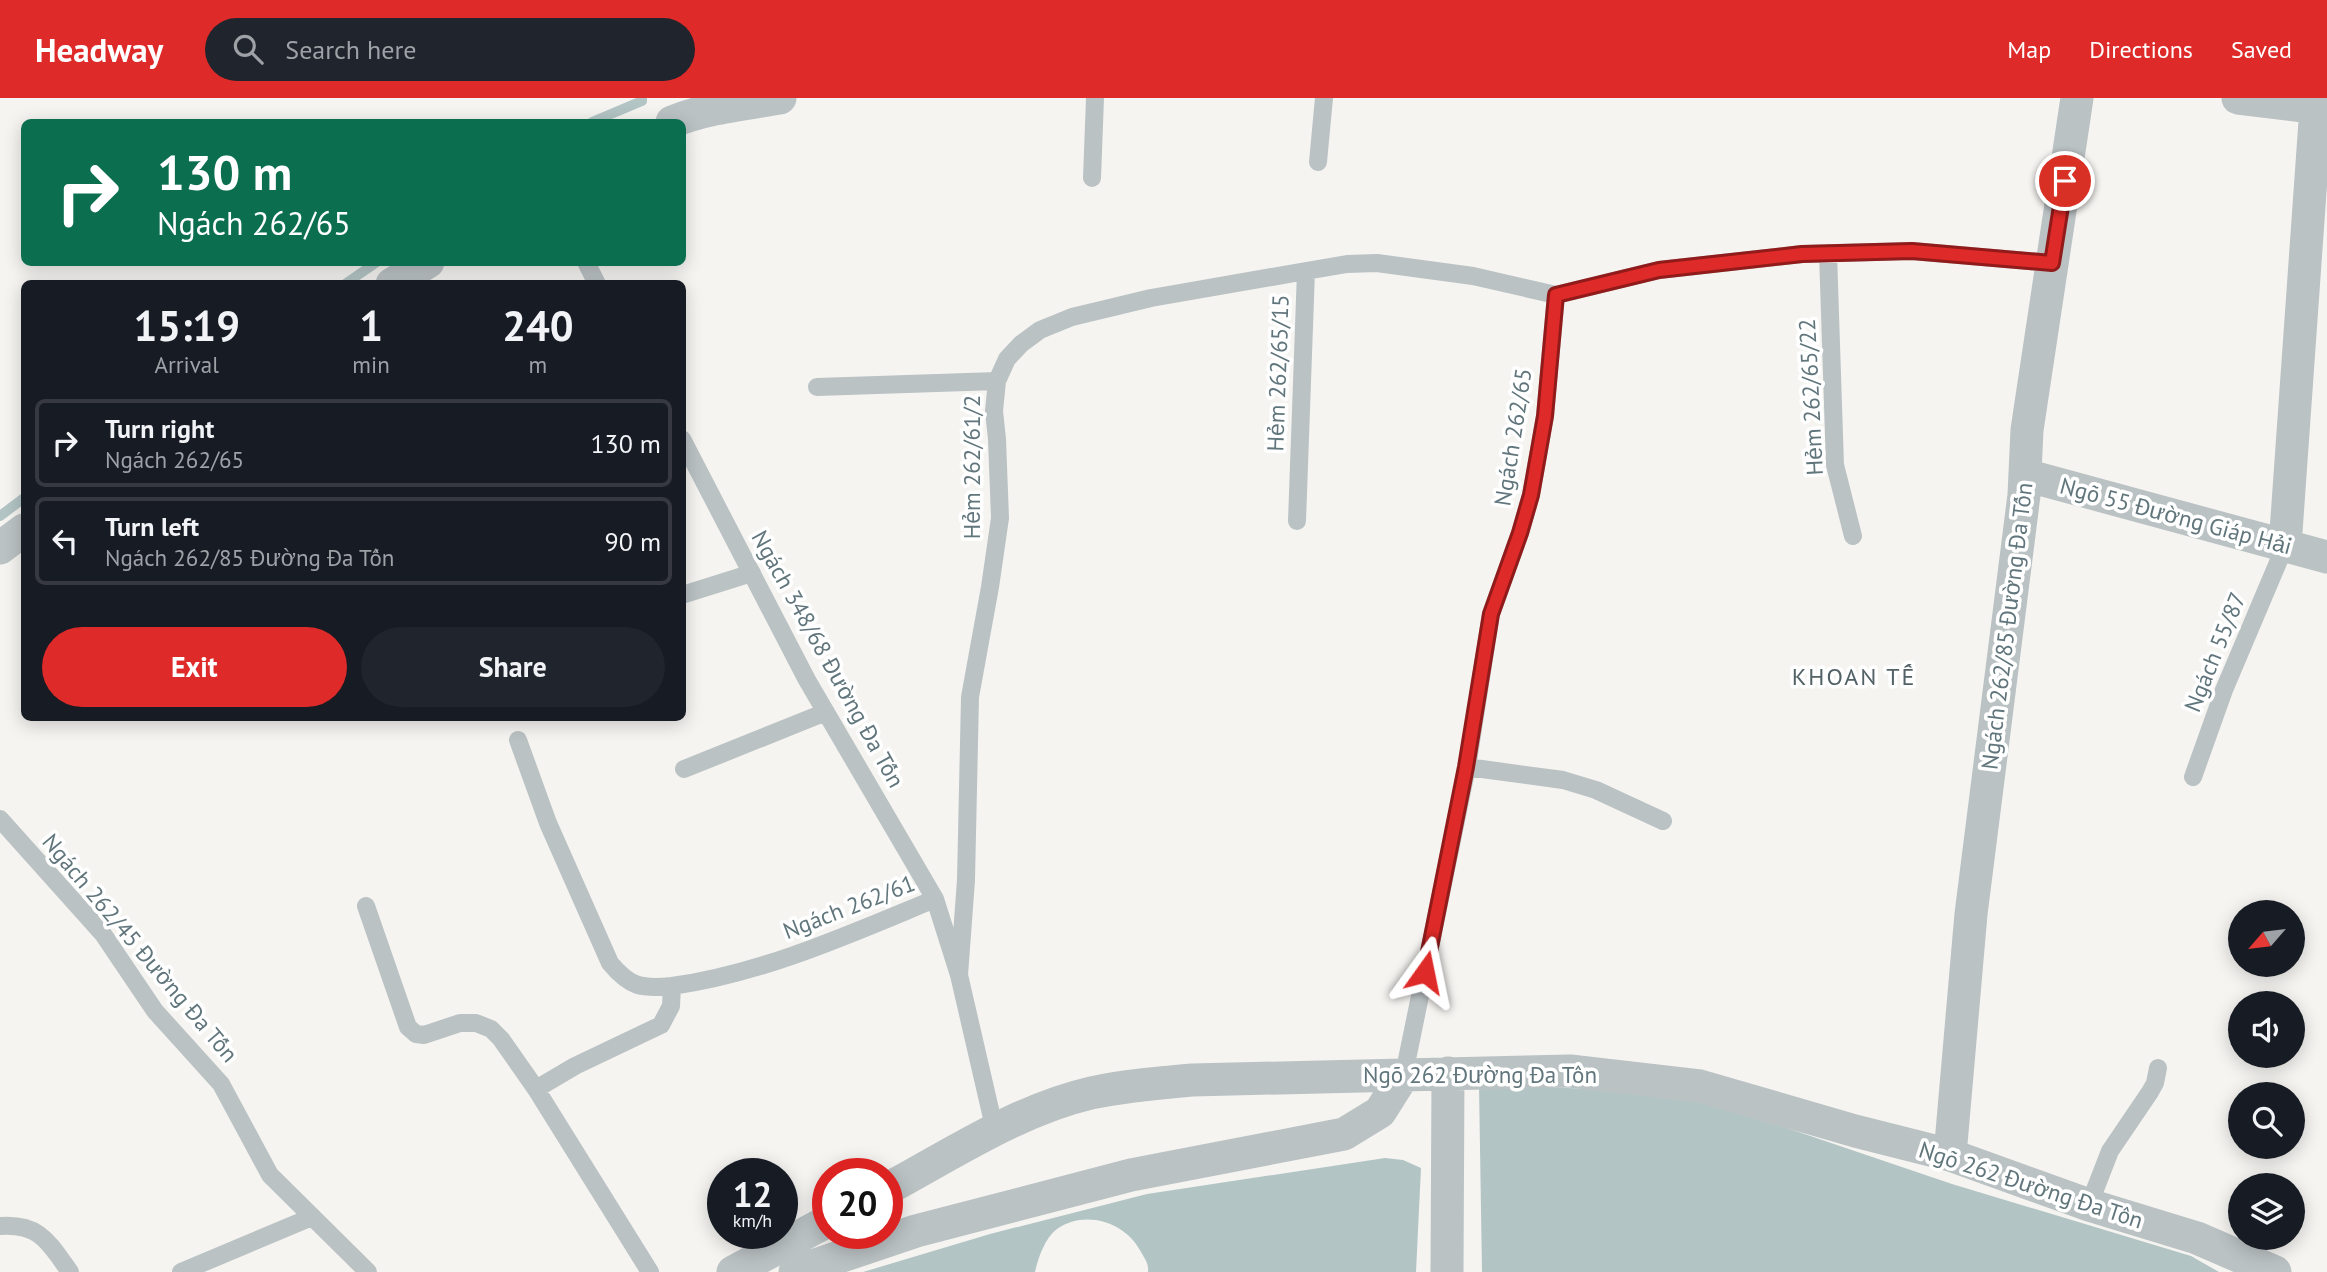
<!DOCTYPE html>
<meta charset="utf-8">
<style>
:root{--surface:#171b24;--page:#20242c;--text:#f1f3f6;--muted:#9ea1a6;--line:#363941;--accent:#de2a28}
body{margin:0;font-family:"PT Sans",sans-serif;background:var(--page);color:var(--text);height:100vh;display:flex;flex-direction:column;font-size:26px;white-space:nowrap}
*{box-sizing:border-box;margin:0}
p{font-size:23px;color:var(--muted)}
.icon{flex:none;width:38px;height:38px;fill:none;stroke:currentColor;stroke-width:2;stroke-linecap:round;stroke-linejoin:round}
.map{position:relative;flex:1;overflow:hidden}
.panel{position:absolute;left:21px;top:182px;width:665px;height:441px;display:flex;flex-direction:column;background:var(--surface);border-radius:10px;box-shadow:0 4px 18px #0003}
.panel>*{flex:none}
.top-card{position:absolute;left:21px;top:21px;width:665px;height:147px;border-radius:10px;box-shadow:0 4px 18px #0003;background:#0b6e4f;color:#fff;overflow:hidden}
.needle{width:46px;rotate:242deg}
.controls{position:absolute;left:2228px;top:802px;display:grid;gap:14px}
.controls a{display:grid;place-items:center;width:77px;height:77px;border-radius:50%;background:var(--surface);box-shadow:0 4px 18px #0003;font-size:35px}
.speed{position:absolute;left:707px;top:1060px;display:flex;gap:14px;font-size:35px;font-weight:700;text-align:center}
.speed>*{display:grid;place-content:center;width:91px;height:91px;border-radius:50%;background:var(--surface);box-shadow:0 4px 18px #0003;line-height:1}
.speed small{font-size:18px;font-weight:400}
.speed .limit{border:10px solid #d22;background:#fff;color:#111}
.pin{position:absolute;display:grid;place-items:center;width:60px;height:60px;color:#fff;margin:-30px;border:4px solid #fff;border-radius:50%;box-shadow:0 2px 7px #0007}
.me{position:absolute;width:77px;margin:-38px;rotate:12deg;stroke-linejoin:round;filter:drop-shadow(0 0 5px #0008)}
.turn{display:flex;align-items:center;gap:24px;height:147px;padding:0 21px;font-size:32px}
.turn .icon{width:91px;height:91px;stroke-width:2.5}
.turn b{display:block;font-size:49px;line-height:60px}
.eta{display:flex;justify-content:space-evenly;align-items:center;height:119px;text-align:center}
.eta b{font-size:42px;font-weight:700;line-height:49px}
.primary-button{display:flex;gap:14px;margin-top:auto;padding:14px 21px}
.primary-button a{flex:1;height:80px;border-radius:42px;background:var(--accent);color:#fff;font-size:28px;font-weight:700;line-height:80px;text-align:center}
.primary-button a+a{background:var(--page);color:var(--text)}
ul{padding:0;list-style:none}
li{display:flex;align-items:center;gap:21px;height:88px;margin:0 14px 10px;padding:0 7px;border:4px solid var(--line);border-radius:10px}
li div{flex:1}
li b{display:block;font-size:26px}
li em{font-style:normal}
header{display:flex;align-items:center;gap:42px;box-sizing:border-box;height:98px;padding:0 35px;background:var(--accent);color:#fff}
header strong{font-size:33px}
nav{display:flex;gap:38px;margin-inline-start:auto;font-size:24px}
.search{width:490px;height:63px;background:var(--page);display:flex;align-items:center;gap:18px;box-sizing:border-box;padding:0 24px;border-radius:38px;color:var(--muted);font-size:26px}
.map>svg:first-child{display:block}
.water{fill:#b3c4c5}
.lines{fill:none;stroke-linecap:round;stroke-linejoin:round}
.stream{stroke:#b3c4c5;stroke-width:10}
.service{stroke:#bbc2c4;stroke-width:18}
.minor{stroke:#bbc2c4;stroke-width:33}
.route-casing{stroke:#901b1a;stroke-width:18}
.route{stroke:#de2a28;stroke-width:12}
.labels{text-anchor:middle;stroke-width:7;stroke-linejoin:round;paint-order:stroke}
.street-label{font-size:23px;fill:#61767c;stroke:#fff}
.neighbourhood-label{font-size:24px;letter-spacing:2px;fill:#526267;stroke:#fff}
</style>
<header>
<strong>Headway</strong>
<div class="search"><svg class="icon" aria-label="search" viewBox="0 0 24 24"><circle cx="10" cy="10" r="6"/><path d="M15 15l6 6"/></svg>Search here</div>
<nav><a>Map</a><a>Directions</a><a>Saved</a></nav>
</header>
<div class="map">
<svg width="2327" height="1174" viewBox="0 0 2327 1174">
<rect width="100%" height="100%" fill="#f5f4f1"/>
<path class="water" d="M 1479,987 L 1681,994 L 1952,1086 L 2191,1158 L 2219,1174 L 1482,1174 Z
M 1385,1060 L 1403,1062 L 1421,1070 L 1416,1174 L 1148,1174 C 1149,1166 1145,1161 1141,1154 C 1126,1124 1085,1111 1057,1131 C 1045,1140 1038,1160 1035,1174 L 863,1174 L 990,1136 L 1147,1096 Z"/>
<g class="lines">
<path class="stream" d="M 592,24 L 642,3 L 642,0
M 345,186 L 377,164
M 0,418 L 24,400"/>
<path class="service" d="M 1318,64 L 1324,0
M 1092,80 L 1095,0
M 1828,155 L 1835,367 L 1853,438
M 586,164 L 597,186
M 817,289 L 997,283
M 682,341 L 807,582 L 935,801
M 1297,423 L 1306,173 L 1347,166 L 1377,165 L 1473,178 L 1556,197
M 682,497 L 752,475
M 518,642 L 548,725 L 610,865 C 630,889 641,891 672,888
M 1467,669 L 1563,682 L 1596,692 L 1663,723
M 684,671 L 826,614
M 2193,679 L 2224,592 L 2285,448
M 0,721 L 103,836 L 155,913 L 221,986 L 270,1077 L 368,1174
M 366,808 L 408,929 L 416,936 L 424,937 L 460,925 L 476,925 L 491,931 L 501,941 L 536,991 L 650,1174
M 959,877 L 966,782 L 970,599 L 990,489 L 1000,420 L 997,341 L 994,313 L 997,283 L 1007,261 L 1021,246 L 1040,232 L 1072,219 L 1151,200 L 1306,173
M 1404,976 L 1467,669 L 1491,516 L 1520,435 L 1531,397 L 1545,318 L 1556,197 L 1659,172 L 1802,156 L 1912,153 L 2052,165
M 536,991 L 575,968 L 661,927 L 671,908 L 672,888 C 764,875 850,836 935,801 L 959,877 L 995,1033
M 2089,1107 L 2110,1053 L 2150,994 L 2155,985 L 2158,970
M 0,1128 C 40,1125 49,1145 70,1174
M 181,1174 L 312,1119"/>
<path class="minor" d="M 2238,0 L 2327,11
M 672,24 C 706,10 744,6 780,0
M 392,186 L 428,164
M 2025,377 L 2327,459
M 2285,448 L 2316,9
M 0,450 L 24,432
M 1950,1057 L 1971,816 L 2024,397 L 2027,332 L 2077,0
M 887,1091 C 952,1056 1018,1012 1091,995 C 1124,988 1158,985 1192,982 L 1570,973 L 1700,988 L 1855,1033 L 1950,1057 L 2089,1107 L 2197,1140 L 2275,1174
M 733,1174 L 828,1123
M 795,1174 L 916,1133 L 1131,1077 L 1344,1036 L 1380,1014 L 1404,976
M 1447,1174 L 1448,975"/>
</g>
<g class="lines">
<g class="route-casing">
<path id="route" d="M 1425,874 L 1466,669 L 1491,516 L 1520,435 L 1531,397 L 1545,318 L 1556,197 L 1659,172 L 1802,156 L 1912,153 L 2052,165 L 2065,83"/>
</g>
<use href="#route" class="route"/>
</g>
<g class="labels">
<g class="street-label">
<text transform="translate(1278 275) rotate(-88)" y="8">Hẻm 262/65/15</text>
<text transform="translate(1811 299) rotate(-93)" y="8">Hẻm 262/65/22</text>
<text transform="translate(1513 339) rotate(-81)" y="8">Ngách 262/65</text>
<text transform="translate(972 369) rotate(-90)" y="8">Hẻm 262/61/2</text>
<text transform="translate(2176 418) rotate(15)" y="8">Ngõ 55 Đường Giáp Hải</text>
<text transform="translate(2007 528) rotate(-83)" y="8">Ngách 262/85 Đường Đa Tốn</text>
<text transform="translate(2215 554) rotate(-68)" y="8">Ngách 55/87</text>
<text transform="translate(828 561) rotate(61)" y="8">Ngách 348/68 Đường Đa Tốn</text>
<text transform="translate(849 809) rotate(-21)" y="8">Ngách 262/61</text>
<text transform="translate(140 850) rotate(50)" y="8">Ngách 262/45 Đường Đa Tốn</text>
<text x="1480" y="985">Ngõ 262 Đường Đa Tôn</text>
<text transform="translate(2031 1087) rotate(18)" y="8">Ngõ 262 Đường Đa Tôn</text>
</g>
<g class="neighbourhood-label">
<text x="1854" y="587">KHOAN TẾ</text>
</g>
</g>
</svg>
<div class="controls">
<a><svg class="needle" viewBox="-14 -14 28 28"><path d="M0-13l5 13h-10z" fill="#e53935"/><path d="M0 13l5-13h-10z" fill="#9ea1a6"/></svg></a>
<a><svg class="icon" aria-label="sound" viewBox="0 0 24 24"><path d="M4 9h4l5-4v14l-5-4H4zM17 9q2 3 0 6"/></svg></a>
<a><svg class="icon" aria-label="search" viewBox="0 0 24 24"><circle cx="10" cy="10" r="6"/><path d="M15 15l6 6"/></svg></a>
<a><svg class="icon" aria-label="layers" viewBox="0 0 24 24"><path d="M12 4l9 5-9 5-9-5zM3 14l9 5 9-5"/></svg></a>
</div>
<div class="speed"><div>12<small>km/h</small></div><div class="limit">20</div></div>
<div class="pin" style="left:2065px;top:83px;background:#d93025"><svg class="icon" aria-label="arrive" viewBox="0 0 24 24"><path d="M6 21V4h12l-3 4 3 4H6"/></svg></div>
<svg class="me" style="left:1425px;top:874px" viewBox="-20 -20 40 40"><path d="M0-17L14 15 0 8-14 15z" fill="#de2a28" stroke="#fff" stroke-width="4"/></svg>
<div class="top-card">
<div class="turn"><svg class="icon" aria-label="right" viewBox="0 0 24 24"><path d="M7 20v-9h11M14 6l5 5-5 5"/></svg><div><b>130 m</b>Ngách 262/65</div></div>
</div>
<section class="panel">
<div class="eta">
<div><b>15:19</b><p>Arrival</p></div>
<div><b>1</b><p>min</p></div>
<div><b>240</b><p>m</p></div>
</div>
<ul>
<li><svg class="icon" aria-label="right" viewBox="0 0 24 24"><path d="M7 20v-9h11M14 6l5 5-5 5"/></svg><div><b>Turn right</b><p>Ngách 262/65</p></div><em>130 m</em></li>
<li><svg class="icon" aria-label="left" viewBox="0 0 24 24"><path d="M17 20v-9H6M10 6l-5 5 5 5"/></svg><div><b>Turn left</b><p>Ngách 262/85 Đường Đa Tốn</p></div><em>90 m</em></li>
</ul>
<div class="primary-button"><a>Exit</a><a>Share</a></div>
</section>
</div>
